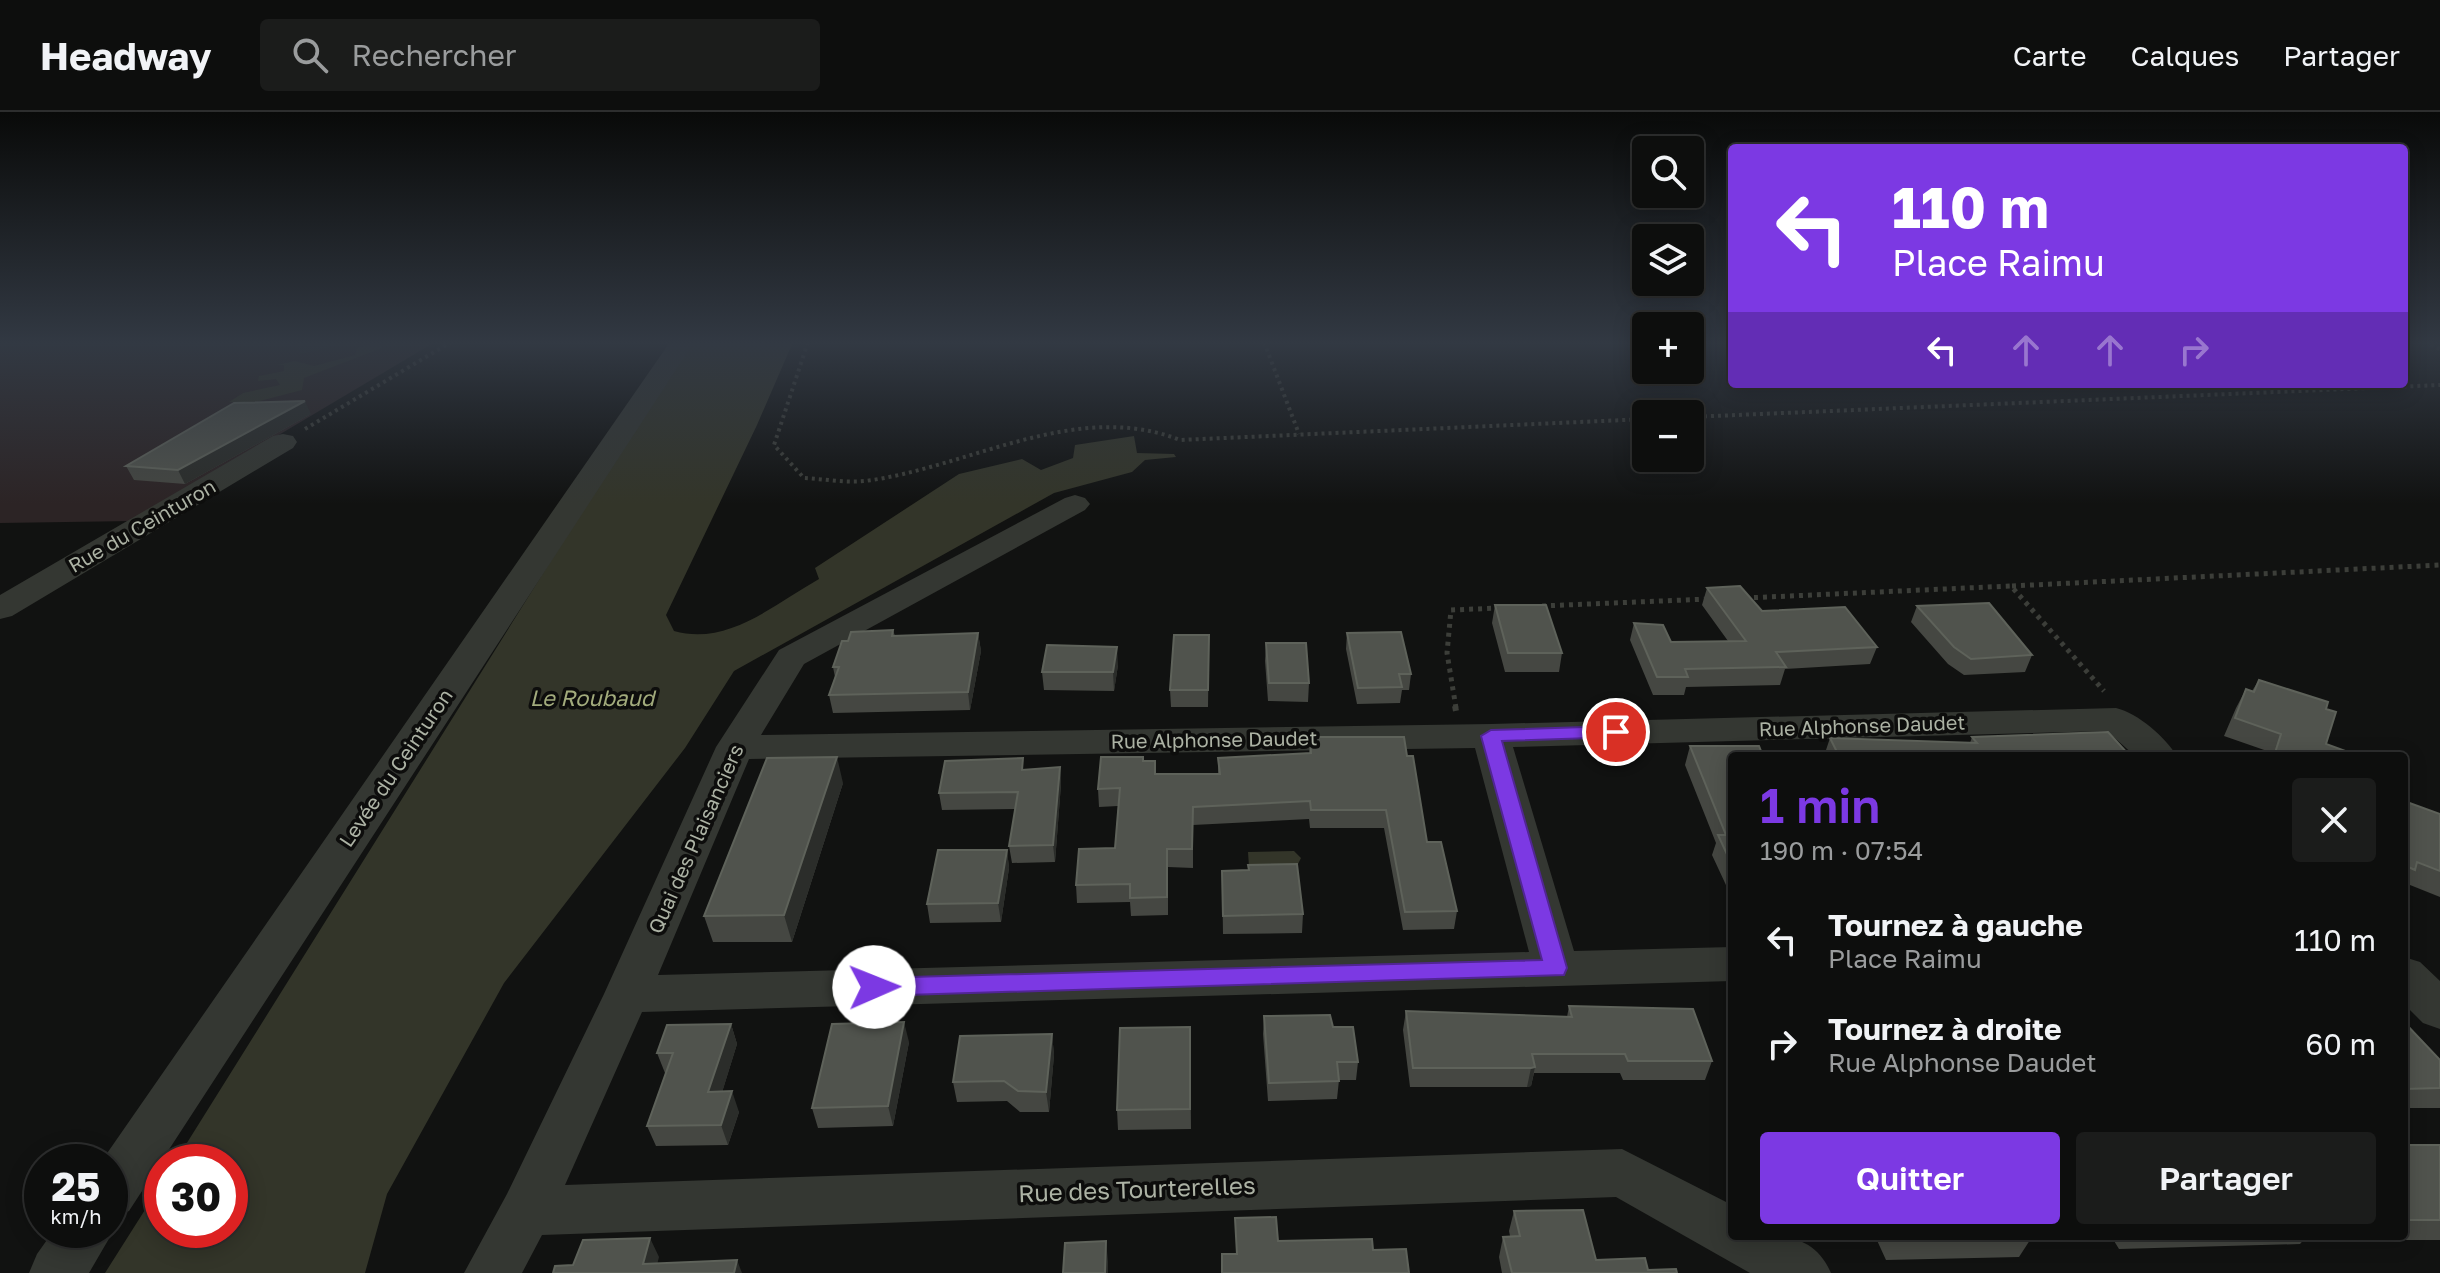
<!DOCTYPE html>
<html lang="fr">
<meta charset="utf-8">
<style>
:root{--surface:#0d0e0d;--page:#1b1c1b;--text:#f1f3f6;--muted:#9a9c9d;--line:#2d2e2e;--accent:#7c39e3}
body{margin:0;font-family:"Golos Text",sans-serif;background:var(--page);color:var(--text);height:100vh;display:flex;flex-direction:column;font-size:30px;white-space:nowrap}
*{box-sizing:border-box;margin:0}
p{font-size:26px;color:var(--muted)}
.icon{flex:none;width:44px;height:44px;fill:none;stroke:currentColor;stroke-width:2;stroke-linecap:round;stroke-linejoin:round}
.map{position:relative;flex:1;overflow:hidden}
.drawer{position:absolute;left:1728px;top:640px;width:680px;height:488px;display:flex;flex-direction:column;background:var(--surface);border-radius:8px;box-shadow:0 4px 20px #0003,0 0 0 2px var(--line)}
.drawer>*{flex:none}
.banner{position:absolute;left:1728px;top:32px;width:680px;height:244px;border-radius:8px;box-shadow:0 4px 20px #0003,0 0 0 2px var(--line);background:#7c39e3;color:#fff;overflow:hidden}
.fabs{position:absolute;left:1632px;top:24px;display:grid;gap:16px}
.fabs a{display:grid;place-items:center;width:72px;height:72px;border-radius:8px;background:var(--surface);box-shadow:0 4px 20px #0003,0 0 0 2px var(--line);font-size:40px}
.speed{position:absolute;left:24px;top:1032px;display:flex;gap:16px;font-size:40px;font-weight:700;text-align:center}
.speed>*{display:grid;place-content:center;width:104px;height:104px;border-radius:50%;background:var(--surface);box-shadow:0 4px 20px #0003,0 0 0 2px var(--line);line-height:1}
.speed small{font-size:20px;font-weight:400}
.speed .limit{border:12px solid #d22;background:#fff;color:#111}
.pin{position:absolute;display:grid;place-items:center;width:68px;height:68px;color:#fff;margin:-34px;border:4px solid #fff;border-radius:50%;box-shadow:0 2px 8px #0007}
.me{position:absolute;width:88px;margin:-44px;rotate:89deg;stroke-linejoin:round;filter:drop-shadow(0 0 6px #0008)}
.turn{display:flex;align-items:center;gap:28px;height:168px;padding:0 32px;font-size:36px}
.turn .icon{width:104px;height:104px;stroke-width:2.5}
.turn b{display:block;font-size:56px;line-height:68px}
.lanes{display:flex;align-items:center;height:76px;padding:0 32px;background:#0003;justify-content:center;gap:40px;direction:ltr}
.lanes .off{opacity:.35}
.round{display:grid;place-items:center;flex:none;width:84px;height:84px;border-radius:8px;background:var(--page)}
.summary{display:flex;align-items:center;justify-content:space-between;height:136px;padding:0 32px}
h1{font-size:48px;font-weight:600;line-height:60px;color:var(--accent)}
.primary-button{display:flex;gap:16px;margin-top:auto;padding:16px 32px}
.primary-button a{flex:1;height:92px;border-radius:8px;background:var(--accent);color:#fff;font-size:32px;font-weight:600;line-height:92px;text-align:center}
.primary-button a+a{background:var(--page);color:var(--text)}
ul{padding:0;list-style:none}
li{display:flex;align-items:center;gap:24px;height:104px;padding:0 32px}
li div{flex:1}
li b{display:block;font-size:30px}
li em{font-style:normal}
header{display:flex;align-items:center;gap:48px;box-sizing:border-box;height:112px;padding:0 40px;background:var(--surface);border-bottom:2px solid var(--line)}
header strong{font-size:38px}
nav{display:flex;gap:44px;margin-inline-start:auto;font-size:28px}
.search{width:560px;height:72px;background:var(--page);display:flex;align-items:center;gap:20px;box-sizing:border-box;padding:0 28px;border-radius:8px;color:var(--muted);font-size:30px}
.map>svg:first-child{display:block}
.green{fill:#2c2425}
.water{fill:#333529}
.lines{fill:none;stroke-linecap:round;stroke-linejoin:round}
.path-far2{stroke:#3c3e39;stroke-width:4;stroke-dasharray:3 4;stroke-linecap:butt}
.path-far1{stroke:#3c3e39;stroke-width:5;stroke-dasharray:4 5;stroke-linecap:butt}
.path{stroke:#3c3e39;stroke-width:6;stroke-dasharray:5 7;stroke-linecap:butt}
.minor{fill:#343732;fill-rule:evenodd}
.wall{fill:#454742}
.shaded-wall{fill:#2b2d2a}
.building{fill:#50534d;stroke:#5e625a;stroke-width:2}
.route{fill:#7c39e3;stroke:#512594;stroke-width:2}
.labels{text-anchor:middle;stroke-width:7;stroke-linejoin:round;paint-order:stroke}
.street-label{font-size:20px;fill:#acb2a4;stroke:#0d0d0c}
.water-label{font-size:22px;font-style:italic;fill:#a2ab7c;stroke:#0d0d0c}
.near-street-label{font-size:24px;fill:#acb2a4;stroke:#0d0d0c}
</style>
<header>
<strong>Headway</strong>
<div class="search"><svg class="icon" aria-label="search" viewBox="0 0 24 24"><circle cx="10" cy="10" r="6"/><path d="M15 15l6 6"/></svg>Rechercher</div>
<nav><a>Carte</a><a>Calques</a><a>Partager</a></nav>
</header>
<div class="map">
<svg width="2440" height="1161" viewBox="0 0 2440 1161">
<rect width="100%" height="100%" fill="#111211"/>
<path class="green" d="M 0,230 L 435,230 L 134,409 L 0,411 Z"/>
<path class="water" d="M 377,230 L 382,236 L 304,266 L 302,278 L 256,290 L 229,290 L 243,281 L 280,273 L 276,267 L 258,269 L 259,264 L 284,259 L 284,253 L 277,253 L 295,249 L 314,254 L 355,243 L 357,236 Z
M 693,230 L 793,230 L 757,313 L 666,503 L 674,519 C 728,534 773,493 819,467 L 815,456 L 959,362 L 1022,347 L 1041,358 L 1073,346 L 1075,333 L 1134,324 L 1137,341 L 1174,342 L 1176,345 L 1145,348 L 1132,360 L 1054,381 L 734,559 L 685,636 L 504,871 L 387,1082 L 365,1161 L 105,1161 L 162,1071 L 162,1118 L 230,1118 L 230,1050 L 175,1050 L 632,319 Z
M 1294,739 L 1301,746 L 1297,754 L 1249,755 L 1248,740 Z"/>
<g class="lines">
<path class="path-far2" d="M 808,230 L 774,333 L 804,366 C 824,367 845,371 865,369 C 968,356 1076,287 1180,328 L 1646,307
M 1264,230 L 1299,322
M 2424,230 L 2440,237
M 1690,305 L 2440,273
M 305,317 L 451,230"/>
<path class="path-far1" d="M 2012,474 L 2440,453
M 1745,486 L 2011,474 L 2104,579
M 1542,494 L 1708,487
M 1456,596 L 1447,541 L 1451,498 L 1500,496"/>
<path class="path" d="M 1455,594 L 1456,599"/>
<path class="minor" d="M 670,230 L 694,230 L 129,1099 L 110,1106 L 110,1050 L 101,1050 Z
M 283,322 L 293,324 L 297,330 L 293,336 L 12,504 L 0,507 L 0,483 L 273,324 Z
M 1075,383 L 1085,386 L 1090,392 L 1085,398 L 804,552 L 761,623 L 1491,612 L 2116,596 C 2138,601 2165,625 2177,644 L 2135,644 L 2107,619 L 1513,635 L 1574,839 L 1732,835 L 1732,869 L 642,900 L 565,1073 L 1622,1037 L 1732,1093 L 1732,1124 C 1773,1124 1812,1117 1831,1161 L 1750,1161 L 1616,1085 L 542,1123 L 522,1161 L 464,1161 L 507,1082 L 604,882 L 716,635 L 779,538 L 1065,386 ZM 1475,636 L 1529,840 L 658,863 L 749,647 Z
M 2404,845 L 2420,850 L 2440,869 L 2440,917 L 2423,911 L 2404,892 Z
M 110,1110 L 114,1118 L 89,1161 L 29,1161 L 37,1142 L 54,1118 L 110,1118 Z"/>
</g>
<path class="wall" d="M 311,302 L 185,372 L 134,368 L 126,354 Z
M 1707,476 L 1762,499 L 1877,535 L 1870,552 L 1785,557 L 1780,573 L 1686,575 L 1684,583 L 1653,583 L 1630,528 L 1634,511 L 1671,530 L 1728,529 L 1702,493 Z
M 1495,493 L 1562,541 L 1559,560 L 1505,560 L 1492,511 Z
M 1917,494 L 2032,543 L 2025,560 L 1964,563 L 1948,552 L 1911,510 Z
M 893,518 L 895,524 L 978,521 L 981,539 L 970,598 L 833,601 L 829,583 L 835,565 L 833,555 L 848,529 Z
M 1347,521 L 1411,562 L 1409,578 L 1402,578 L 1400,591 L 1357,592 L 1346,537 Z
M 1209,523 L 1208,595 L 1171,595 L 1170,578 Z
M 1266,531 L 1309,571 L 1308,590 L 1268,589 L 1265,549 Z
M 1118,553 L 1114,579 L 1044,578 L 1042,560 Z
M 2259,568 L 2326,597 L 2326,632 L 2359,644 L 2268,644 L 2270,640 L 2224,624 L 2236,596 L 2246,577 L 2252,579 Z
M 1310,625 L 1407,644 L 1427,730 L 1457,799 L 1454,817 L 1403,818 L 1384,716 L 1310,716 L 1309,707 L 1193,713 L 1193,756 L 1168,755 L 1168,803 L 1131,804 L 1130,790 L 1077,791 L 1076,773 L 1115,736 L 1118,694 L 1099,695 L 1098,677 L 1144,649 L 1155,649 L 1155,662 L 1218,662 L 1218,646 L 1309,641 Z
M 1972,625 L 2130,644 L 1824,644 L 1830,626 L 1970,631 Z
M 1690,634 L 1732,644 L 1732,786 L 1712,743 L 1716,731 L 1685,653 Z
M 1060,655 L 1061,672 L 1055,750 L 1012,751 L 1009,734 L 1015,697 L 942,698 L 939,681 L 1024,658 Z
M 843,671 L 792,830 L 713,830 L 704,804 Z
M 2404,689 L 2440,702 L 2440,785 L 2405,771 L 2404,772 Z
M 1007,738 L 1009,756 L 1001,810 L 930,811 L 927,792 Z
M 1222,759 L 1303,802 L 1302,821 L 1223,822 Z
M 1569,894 L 1712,949 L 1705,968 L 1623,968 L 1620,961 L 1534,961 L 1531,974 L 1527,975 L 1410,975 L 1403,918 L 1406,899 L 1567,905 Z
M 1264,904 L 1333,915 L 1358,950 L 1356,968 L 1339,968 L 1337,987 L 1268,989 L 1263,922 Z
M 2404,910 L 2440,948 L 2440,996 L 2404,996 Z
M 731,912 L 737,932 L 722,980 L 739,1000 L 728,1033 L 656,1034 L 647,1014 L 666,961 L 665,961 L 657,941 Z
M 1190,915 L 1191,1017 L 1118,1018 L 1117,998 Z
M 1052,922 L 1054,943 L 1049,1000 L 1020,1000 L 1007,989 L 957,990 L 953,970 Z
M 909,930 L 893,1014 L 818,1016 L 812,996 Z
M 2404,1033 L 2440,1033 L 2440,1128 L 2383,1128 L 2380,1124 L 2404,1124 Z
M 1514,1099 L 1596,1148 L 1648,1158 L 1677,1161 L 1502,1161 L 1499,1145 L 1503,1125 L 1510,1124 L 1509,1119 Z
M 1875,1124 L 2032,1124 L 2032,1125 L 2019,1145 L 1886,1148 Z
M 2111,1124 L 2307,1124 L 2300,1132 L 2119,1137 Z"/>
<path class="shaded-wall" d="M 296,230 L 351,230 L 301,242 Z
M 305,289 L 311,302 L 185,372 L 178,358 Z
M 978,521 L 981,539 L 970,598 L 968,580 Z
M 1117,535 L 1118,553 L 1114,579 L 1113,560 Z
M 837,645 L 843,671 L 792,830 L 784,803 Z
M 1060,655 L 1061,672 L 1055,750 L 1053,733 Z
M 1007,738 L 1009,756 L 1001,810 L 998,791 Z
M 904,910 L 909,930 L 893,1014 L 888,994 Z
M 731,912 L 737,932 L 716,1000 L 708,980 Z
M 1052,922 L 1054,943 L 1049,1000 L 1046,980 Z
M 1535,955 L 1531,974 L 1527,975 L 1531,956 Z
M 732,979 L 739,1000 L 728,1033 L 721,1013 Z
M 650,1126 L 659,1145 L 655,1161 L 643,1152 Z
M 1106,1129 L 1108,1149 L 1108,1161 L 1105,1161 Z
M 737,1148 L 742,1161 L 734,1161 Z"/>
<path class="building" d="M 305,289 L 178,358 L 126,354 L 234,291 Z
M 1740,474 L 1762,499 L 1845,495 L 1877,535 L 1776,540 L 1786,555 L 1685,557 L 1688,565 L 1657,565 L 1634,511 L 1663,513 L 1671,530 L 1746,529 L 1707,476 Z
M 1989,491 L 2032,543 L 1971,547 L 1954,535 L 1917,494 Z
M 1495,493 L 1546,493 L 1562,541 L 1508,541 Z
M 893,518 L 892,524 L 978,521 L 968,580 L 829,583 L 839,555 L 833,555 L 842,529 L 848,529 L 851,520 Z
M 1401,520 L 1411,562 L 1399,562 L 1402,575 L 1358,576 L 1347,521 Z
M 1174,523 L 1209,523 L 1208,578 L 1170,578 Z
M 1266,531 L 1306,531 L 1309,571 L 1269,571 Z
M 1047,533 L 1117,535 L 1113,560 L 1042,560 Z
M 2259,568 L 2328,590 L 2326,597 L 2336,600 L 2326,632 L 2359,644 L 2274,644 L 2281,622 L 2235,606 L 2246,577 L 2254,580 Z
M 2108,620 L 2130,644 L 1839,644 L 1830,626 L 1977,631 L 1972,625 Z
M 1310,625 L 1404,625 L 1407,644 L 1413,644 L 1427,730 L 1441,730 L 1457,799 L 1405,800 L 1386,698 L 1311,698 L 1310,689 L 1193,695 L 1192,737 L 1167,737 L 1167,785 L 1130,786 L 1130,772 L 1076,773 L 1079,737 L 1115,736 L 1120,676 L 1098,677 L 1101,645 L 1143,645 L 1143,649 L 1155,649 L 1155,662 L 1220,662 L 1218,646 L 1311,641 Z
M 1690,634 L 1759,634 L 1763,644 L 1732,644 L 1732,753 L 1718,723 L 1726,723 Z
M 837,645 L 784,803 L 704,804 L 767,646 Z
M 1023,646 L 1022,658 L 1060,655 L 1053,733 L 1009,734 L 1018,680 L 939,681 L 945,649 Z
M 2404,689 L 2440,702 L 2440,759 L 2417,750 L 2415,758 L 2404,753 Z
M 938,738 L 1007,738 L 998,791 L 927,792 Z
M 1297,752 L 1303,802 L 1223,804 L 1222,759 L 1249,758 L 1248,753 Z
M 1569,894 L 1693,897 L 1712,949 L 1628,949 L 1625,942 L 1532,942 L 1535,955 L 1531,956 L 1413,956 L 1406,899 L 1572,905 Z
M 1330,903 L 1333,915 L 1353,915 L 1358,950 L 1337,950 L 1339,969 L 1269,971 L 1264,904 Z
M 904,910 L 888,994 L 812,996 L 832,912 Z
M 2404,910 L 2440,948 L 2440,976 L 2404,977 Z
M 731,912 L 708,980 L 732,979 L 721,1013 L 647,1014 L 673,941 L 657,941 L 667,913 Z
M 1190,915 L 1190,997 L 1117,998 L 1120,916 Z
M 1052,922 L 1046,980 L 1018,979 L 1004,969 L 953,970 L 960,924 Z
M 2404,1033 L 2440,1033 L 2440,1108 L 2404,1108 Z
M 1583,1098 L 1596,1148 L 1645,1146 L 1648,1158 L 1676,1157 L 1677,1161 L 1512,1161 L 1503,1125 L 1520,1124 L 1514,1099 Z
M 1276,1105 L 1278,1129 L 1372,1127 L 1373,1138 L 1406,1137 L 1409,1161 L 1222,1161 L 1222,1142 L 1237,1142 L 1235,1106 Z
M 1895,1124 L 2032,1124 L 2032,1125 L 1896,1128 Z
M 650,1126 L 643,1152 L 737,1148 L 734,1161 L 553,1161 L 555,1154 L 573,1153 L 583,1128 Z
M 1106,1129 L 1105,1161 L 1063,1161 L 1065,1131 Z"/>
<linearGradient id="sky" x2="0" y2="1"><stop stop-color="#090a09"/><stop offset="0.59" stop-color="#323943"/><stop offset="1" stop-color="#323943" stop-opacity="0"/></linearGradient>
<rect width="2440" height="392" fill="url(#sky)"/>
<path class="route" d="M 1616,614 L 1622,616 L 1625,620 L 1622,625 L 1502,629 L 1567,856 L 1564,863 L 874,884 L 866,882 L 863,875 L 866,869 L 874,866 L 1542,848 L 1481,624 L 1491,618 Z"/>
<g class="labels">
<g class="street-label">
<text transform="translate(142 414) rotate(-30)" y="7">Rue du Ceinturon</text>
<text transform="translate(1862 614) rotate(-2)" y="7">Rue Alphonse Daudet</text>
<text transform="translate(1214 628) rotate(-1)" y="7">Rue Alphonse Daudet</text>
<text transform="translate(396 656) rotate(-56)" y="7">Levée du Ceinturon</text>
<text transform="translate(696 727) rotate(-66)" y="7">Quai des Plaisanciers</text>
</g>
<g class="water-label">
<text x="592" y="594">Le Roubaud</text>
</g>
<g class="near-street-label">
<text transform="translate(1137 1078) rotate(-2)" y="8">Rue des Tourterelles</text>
</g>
</g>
</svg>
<div class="fabs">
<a><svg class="icon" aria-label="search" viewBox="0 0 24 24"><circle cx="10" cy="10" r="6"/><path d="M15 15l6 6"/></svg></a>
<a><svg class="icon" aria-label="layers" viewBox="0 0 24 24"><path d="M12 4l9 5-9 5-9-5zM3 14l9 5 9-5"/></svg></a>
<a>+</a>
<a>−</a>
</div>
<div class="speed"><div>25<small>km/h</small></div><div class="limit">30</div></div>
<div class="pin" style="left:1616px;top:620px;background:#d93025"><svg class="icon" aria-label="arrive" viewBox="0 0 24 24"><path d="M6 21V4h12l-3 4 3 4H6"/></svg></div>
<svg class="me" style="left:874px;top:875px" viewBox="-20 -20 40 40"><circle r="19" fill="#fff"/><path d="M0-13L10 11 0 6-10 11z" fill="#7c39e3"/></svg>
<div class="banner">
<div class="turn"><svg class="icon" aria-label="left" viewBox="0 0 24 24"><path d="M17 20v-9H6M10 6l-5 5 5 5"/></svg><div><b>110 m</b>Place Raimu</div></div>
<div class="lanes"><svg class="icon" aria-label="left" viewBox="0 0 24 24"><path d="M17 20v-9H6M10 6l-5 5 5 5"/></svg><svg class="icon off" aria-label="ahead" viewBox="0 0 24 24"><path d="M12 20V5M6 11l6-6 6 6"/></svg><svg class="icon off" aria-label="ahead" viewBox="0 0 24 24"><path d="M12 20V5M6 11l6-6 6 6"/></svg><svg class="icon off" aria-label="right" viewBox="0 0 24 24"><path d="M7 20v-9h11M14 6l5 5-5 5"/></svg></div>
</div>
<section class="drawer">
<div class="summary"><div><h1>1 min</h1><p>190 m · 07:54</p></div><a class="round"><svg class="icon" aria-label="close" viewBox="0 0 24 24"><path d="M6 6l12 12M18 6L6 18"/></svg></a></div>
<ul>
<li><svg class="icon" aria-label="left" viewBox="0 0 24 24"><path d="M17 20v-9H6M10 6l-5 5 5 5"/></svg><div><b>Tournez à gauche</b><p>Place Raimu</p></div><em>110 m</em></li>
<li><svg class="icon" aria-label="right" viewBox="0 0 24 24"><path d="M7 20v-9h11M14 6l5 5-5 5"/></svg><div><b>Tournez à droite</b><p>Rue Alphonse Daudet</p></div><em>60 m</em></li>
</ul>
<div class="primary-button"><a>Quitter</a><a>Partager</a></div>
</section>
</div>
